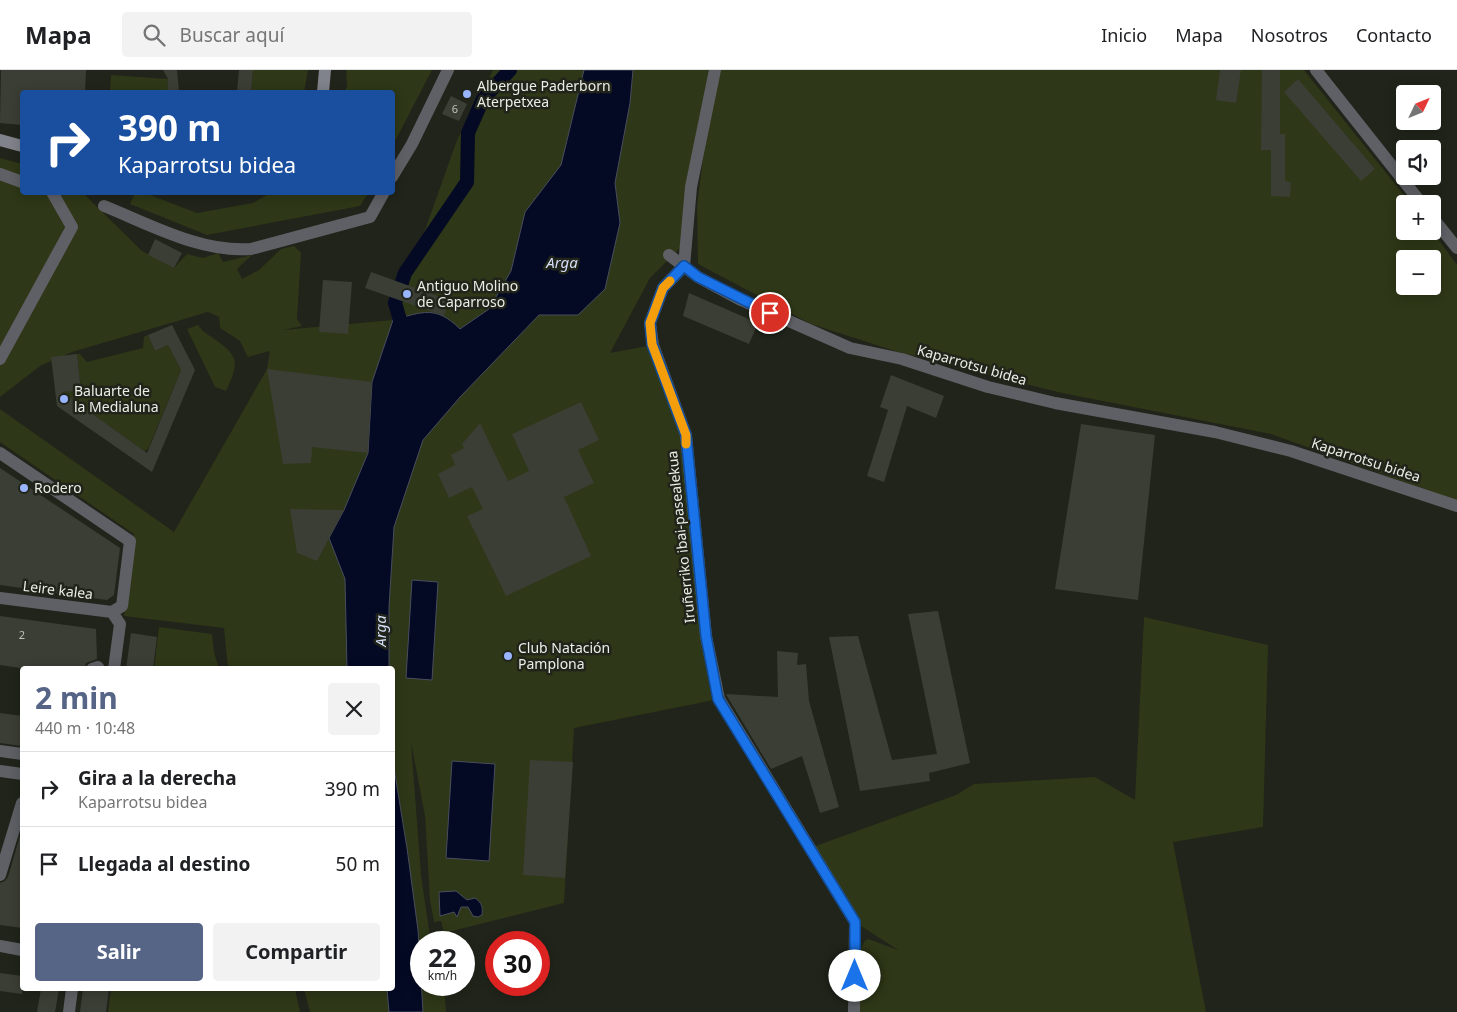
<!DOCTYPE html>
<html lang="es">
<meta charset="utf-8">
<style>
:root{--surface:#fff;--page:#f2f2f2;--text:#202124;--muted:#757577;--line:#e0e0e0;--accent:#566486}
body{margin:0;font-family:"Noto Sans",sans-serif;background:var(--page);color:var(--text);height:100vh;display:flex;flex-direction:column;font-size:19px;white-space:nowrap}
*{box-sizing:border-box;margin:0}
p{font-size:16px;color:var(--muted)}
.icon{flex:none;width:28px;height:28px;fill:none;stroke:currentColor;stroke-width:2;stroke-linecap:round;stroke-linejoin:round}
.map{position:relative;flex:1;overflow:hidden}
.details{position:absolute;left:20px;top:596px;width:375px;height:325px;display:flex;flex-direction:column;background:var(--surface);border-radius:5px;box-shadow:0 2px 12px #0003}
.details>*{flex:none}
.guide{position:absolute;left:20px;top:20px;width:375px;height:105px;border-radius:5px;box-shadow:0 2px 12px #0003;background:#1a4fa0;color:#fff;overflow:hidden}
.needle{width:32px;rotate:47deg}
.buttons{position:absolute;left:1396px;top:15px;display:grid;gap:10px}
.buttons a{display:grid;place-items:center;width:45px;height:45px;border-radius:5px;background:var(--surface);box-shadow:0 2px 12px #0003;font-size:25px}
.speed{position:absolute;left:410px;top:861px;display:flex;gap:10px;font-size:25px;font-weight:700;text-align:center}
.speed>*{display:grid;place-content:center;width:65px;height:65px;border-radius:50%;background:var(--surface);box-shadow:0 2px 12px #0003;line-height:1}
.speed small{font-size:12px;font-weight:400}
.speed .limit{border:8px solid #d22;background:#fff;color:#111}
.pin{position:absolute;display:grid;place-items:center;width:42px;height:42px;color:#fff;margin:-21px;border:2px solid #fff;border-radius:50%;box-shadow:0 1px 5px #0007}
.me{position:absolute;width:55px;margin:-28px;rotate:0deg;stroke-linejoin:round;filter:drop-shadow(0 0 4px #0008)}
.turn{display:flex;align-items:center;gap:18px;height:105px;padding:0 15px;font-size:22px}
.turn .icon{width:65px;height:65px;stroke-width:2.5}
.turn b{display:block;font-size:35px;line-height:42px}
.round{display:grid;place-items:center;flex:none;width:52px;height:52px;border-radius:5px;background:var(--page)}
.head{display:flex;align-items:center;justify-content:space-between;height:85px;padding:0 15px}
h1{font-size:30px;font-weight:700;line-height:38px;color:var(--accent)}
.action{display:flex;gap:10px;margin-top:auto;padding:10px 15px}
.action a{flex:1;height:58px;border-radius:5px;background:var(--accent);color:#fff;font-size:20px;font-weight:700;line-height:58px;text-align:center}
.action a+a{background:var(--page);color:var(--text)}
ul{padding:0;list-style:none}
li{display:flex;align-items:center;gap:15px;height:75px;padding:0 15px;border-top:1px solid var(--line)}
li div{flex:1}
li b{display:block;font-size:19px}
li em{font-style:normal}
header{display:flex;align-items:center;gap:30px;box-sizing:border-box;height:70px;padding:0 25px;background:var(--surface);border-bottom:1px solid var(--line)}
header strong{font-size:24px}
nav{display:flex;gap:28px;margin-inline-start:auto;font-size:18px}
.search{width:350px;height:45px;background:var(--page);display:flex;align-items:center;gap:12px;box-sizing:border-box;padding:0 18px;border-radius:5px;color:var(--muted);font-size:19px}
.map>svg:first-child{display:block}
.green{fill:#2e3717;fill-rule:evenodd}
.water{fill:#040924;stroke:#494e5e}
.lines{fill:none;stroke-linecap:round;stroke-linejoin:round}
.canal{stroke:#040924;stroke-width:14}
.building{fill:#3b3e34}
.street{stroke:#5e6065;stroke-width:12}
.secondary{stroke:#80838b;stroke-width:12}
.route-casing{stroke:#114b97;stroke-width:12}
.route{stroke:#1a73e8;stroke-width:9}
.slow{stroke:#f59e0b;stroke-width:9}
.poi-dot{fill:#99b5fd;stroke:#20241a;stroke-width:2}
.labels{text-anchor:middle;stroke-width:5;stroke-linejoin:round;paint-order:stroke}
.number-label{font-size:11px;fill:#bfc2ba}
.poi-label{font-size:14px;fill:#ebeee7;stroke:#20241a;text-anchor:start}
.street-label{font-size:14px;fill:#ebeee7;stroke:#20241a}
.water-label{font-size:15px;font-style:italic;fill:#d5dff7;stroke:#20241a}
</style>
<header>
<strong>Mapa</strong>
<div class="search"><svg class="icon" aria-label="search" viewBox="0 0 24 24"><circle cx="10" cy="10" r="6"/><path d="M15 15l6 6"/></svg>Buscar aquí</div>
<nav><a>Inicio</a><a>Mapa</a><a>Nosotros</a><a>Contacto</a></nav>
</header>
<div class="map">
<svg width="1457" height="942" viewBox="0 0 1457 942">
<rect width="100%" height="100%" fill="#20241a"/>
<path class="green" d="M 253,0 L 308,0 L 304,22 L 251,22 Z
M 346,0 L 432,0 L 393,75 L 392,22 L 345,22 L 347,15 Z
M 493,0 L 584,0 L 561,95 L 525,142 L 511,201 L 489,239 L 459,259 L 450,249 L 372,312 L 368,383 L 344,440 L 329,468 L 345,509 L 347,599 L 228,599 L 224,558 L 124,546 L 134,464 L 0,372 L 0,339 L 174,462 L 267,299 L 270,281 L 248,287 L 240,271 L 220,258 L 219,247 L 208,242 L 72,282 L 40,296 L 0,327 L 0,88 L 22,94 L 22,122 L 83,123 L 142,181 L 174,198 L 187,184 L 203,188 L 218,183 L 223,192 L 252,185 L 237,199 L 242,209 L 259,200 L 281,179 L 294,176 L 301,183 L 297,249 L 302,256 L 283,260 L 393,250 L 457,70 Z
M 633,0 L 1304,0 L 1411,134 L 1405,134 L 1405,161 L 1432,161 L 1457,195 L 1457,431 L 1271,364 L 1062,323 L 895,281 L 811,254 L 698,194 L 697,137 L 704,81 L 681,177 L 650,208 L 610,283 L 653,275 L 686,365 L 719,629 L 574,658 L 564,833 L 444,863 L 441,851 L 434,852 L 430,830 L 425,746 L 411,672 L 421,805 L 430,866 L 434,872 L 421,872 L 421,915 L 444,915 L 446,942 L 423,942 L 418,860 L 407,778 L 393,692 L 392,599 L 389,599 L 389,537 L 394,457 L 423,370 L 461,326 L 539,245 L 578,245 L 620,153 L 615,113 L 630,34 ZM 1405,189 L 1432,189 L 1432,216 L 1405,216 ZM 412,511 L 438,512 L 432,610 Z
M 111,5 L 168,9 L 167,22 L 110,22 Z
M 135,123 L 145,123 L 197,143 L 253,133 L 270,123 L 368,123 L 360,136 L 207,165 L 130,134 Z
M 198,255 C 202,261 207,264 213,268 C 240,286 239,293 226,321 L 215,317 L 187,259 Z
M 148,265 L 155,281 L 168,275 L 181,300 L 148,379 L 144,381 L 62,322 L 81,319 L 77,284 L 80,284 L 87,292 L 143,278 L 144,267 Z
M 1144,547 L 1268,575 L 1263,757 L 1173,772 L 1206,942 L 857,942 L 859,881 L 865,871 L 868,869 L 898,880 L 855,852 L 810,778 L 956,725 L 974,714 L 1095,707 L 1135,730 Z
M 159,557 L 212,564 L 214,582 L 219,599 L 154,599 Z
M 111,919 L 295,919 L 300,942 L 108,942 Z
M 304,919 L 387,919 L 389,942 L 310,942 Z"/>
<path class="water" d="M 584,0 L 633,0 L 630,33 L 615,113 L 620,153 L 605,219 L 578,245 L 539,245 L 461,326 L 423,370 L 394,457 L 389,537 L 389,599 L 347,599 L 345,509 L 329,468 L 344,440 L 368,383 L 372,312 L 393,250 C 422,242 436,235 460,259 L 489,239 L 511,201 L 525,142 L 561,95 Z
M 412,510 L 438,512 L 432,610 L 406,608 Z
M 452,691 L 495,694 L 489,791 L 446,788 Z
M 393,692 L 407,778 L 418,860 L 423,942 L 389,942 L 387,919 L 392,919 Z
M 456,821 L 467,830 L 475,828 C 482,833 483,837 482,845 L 478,847 L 473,846 L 468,837 L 461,837 L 457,847 L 454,842 L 440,846 L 439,822 Z"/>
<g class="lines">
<path class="canal" d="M 405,267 L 395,233 L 405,203 L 467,112 L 468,63 L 483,29 L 510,0"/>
</g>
<path class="building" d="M 1,0 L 86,0 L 85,22 L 22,22 L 22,55 L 0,53 Z
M 163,0 L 177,0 L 179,22 L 167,22 L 168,9 Z
M 239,0 L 253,0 L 251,22 L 237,22 Z
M 1220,0 L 1241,0 L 1236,33 L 1216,30 Z
M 1262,0 L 1280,0 L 1280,64 L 1285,64 L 1285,111 L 1291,112 L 1290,127 L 1271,126 L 1271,80 L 1261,80 Z
M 1298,9 L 1375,99 L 1361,111 L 1284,22 Z
M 451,26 L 467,34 L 459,51 L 442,44 Z
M 155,169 L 182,183 L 174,198 L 148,185 Z
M 371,202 L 449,230 L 444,246 L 365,218 Z
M 323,210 L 352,212 L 348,264 L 319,262 Z
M 689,223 L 758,253 L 749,274 L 683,246 Z
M 172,255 L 195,300 L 152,402 L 57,336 L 51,287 L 77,284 L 81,320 L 62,322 L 147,383 L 181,300 L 168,275 L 155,281 L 148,265 Z
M 267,299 L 372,312 L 368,383 L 312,377 L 311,393 L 283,394 Z
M 891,305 L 944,326 L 936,348 L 907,336 L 884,412 L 867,406 L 888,340 L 880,337 Z
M 581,332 L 599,370 L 578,380 L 594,413 L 564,427 L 591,486 L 506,526 L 467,446 L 483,439 L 472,417 L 449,428 L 438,404 L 455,395 L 451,385 L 464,378 L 462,374 L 480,353 L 508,411 L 529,401 L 512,364 Z
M 1081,354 L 1155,365 L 1138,530 L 1055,519 Z
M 0,398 L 120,478 L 114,525 L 107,530 L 0,515 Z
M 290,439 L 344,440 L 317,491 L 297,483 Z
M 938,541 L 970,693 L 929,703 L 930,711 L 860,721 L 829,567 L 858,566 L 892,690 L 937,684 L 908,544 Z
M 0,546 L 96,559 L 97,589 L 86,593 L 84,599 L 27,599 L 0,595 Z
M 131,563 L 157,567 L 153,599 L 126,599 Z
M 777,581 L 798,583 L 797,595 L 806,594 L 809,631 L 839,737 L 820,743 L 802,686 L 771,699 L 727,626 L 726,624 L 778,627 Z
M 0,643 L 22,646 L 22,676 L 0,673 Z
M 530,690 L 573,692 L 565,808 L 523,805 Z
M 22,759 L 22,858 L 0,855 L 0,813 L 5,811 L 8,807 Z
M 0,903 L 22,906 L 22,924 L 0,921 Z
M 41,919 L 59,919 L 55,942 L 37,942 Z
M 83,919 L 109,919 L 106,942 L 80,942 Z"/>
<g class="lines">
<path class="street" d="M 1316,0 L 1422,134
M 0,104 L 22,112
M 392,107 L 412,74 L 448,0
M 104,136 C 149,154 201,183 251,179 L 370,147 L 384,122
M 1432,147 L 1457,178
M 669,185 L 698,207 L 739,229 L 850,278 L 902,289 L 988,317 L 1055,333 L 1215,362 L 1291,381 L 1457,436
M 684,196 L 663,218 L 650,253 L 653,275 L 686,365 L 706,566 L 719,629 L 855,852 L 854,942
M 684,196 L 691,117 L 715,0
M 0,289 L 72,157 L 52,122
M 0,383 L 130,471 L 122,536 L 112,542
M 0,528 L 112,542
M 112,542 L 120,554 L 114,599
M 92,599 L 98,597 L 97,599
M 0,681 L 22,684
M 0,701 L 22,704
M 0,805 L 22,733
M 0,876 L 22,880
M 69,942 L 72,919"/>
<path class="secondary" d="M 323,22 L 325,0
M 0,70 L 22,76"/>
</g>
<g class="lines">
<g class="route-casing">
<path id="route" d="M 770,243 L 698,207 L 684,196 L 663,218 L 650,253 L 652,274 L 686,365 L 706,566 L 718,629 L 855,852 L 855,906"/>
</g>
<use href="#route" class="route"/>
<path class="slow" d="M 670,211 L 663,218 L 650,253 L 652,274 L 686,365 L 686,374"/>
</g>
<g class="poi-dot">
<circle cx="467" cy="24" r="5"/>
<circle cx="407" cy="224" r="5"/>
<circle cx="64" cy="329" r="5"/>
<circle cx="24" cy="418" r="5"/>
<circle cx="508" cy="586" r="5"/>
</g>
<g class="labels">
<g class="number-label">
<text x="455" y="43">6</text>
<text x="22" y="569">2</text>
</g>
<g class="poi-label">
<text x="477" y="21">Albergue Paderborn<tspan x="477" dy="16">Aterpetxea</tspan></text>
<text x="417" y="221">Antiguo Molino<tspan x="417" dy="16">de Caparroso</tspan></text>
<text x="74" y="326">Baluarte de<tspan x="74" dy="16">la Medialuna</tspan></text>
<text x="34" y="423">Rodero</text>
<text x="518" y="583">Club Natación<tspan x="518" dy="16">Pamplona</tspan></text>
</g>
<g class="street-label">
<text transform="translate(972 295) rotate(16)" y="5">Kaparrotsu bidea</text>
<text transform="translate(1366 390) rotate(18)" y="5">Kaparrotsu bidea</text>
<text transform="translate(681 467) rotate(-96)" y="5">Iruñerriko ibai-pasealekua</text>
<text transform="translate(58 520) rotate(7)" y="5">Leire kalea</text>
</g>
<g class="water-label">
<text x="562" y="198">Arga</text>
<text transform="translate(381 561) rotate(-90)" y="5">Arga</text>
</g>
</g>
</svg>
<div class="buttons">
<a><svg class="needle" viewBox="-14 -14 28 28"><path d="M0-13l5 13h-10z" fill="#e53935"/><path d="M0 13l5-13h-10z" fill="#757577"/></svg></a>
<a><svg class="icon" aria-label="sound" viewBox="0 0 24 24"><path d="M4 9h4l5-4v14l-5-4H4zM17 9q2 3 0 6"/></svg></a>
<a>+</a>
<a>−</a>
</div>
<div class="speed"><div>22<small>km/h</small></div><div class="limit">30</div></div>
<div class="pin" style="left:770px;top:243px;background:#d93025"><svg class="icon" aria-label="arrive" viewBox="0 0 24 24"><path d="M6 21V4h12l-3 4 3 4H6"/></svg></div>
<svg class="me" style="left:855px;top:906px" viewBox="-20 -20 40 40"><circle r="19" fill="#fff"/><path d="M0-13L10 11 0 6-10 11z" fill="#1a73e8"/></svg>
<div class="guide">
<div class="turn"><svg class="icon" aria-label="right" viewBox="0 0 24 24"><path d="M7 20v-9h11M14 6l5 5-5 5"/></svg><div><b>390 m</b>Kaparrotsu bidea</div></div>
</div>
<section class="details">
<div class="head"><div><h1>2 min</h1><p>440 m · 10:48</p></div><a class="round"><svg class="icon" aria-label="close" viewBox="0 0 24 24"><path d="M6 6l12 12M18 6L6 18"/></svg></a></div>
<ul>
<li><svg class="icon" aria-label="right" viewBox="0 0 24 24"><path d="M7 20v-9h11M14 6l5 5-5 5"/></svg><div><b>Gira a la derecha</b><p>Kaparrotsu bidea</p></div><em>390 m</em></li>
<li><svg class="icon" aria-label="arrive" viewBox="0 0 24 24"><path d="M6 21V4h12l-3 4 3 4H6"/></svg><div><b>Llegada al destino</b></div><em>50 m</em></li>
</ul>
<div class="action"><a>Salir</a><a>Compartir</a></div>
</section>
</div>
